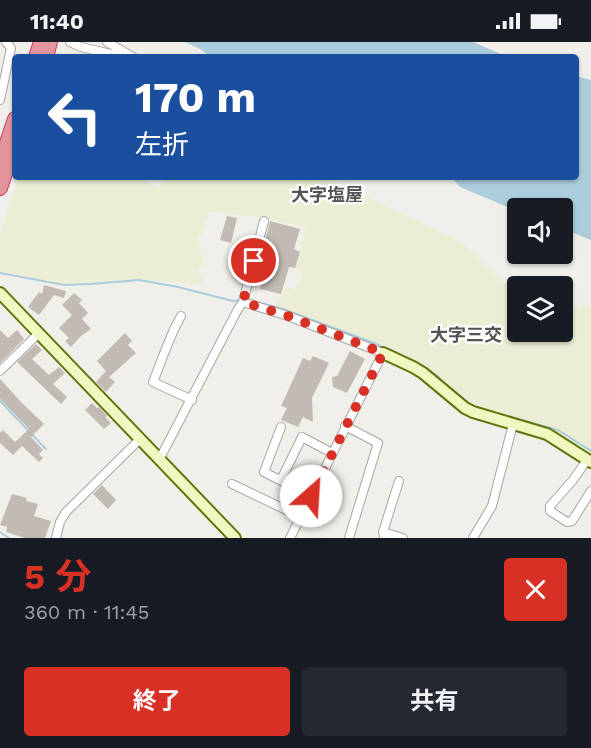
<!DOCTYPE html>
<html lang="ja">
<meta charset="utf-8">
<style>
:root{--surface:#171b24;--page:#242831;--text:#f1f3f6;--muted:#9ea1a6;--accent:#d93025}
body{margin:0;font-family:"Work Sans","Noto Sans JP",sans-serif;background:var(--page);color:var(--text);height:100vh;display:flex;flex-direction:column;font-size:22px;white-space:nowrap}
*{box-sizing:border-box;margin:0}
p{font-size:20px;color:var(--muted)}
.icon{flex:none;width:33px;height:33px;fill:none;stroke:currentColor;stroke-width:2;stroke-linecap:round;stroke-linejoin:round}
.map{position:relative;height:496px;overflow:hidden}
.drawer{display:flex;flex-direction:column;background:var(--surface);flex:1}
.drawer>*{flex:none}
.guide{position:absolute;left:12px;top:12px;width:567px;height:126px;border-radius:6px;box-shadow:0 2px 4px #0004;background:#1a4fa0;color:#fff;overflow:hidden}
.tools{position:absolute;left:507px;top:156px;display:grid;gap:12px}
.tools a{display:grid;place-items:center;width:66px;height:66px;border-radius:6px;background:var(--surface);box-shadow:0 2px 4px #0004;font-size:30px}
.pin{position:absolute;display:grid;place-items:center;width:51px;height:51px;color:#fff;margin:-26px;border:3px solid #fff;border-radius:50%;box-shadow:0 2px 6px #0007}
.me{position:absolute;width:66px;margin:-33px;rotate:26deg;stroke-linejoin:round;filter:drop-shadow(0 0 4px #0008)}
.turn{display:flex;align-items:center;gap:21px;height:126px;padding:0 24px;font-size:27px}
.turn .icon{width:78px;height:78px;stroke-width:2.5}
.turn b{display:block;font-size:42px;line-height:51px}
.round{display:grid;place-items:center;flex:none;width:63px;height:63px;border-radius:6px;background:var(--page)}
.summary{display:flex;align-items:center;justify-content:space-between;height:102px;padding:0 24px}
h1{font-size:36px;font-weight:700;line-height:45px;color:var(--accent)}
.primary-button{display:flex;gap:12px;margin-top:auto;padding:12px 24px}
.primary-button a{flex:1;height:69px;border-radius:6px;background:var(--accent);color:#fff;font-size:24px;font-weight:700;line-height:69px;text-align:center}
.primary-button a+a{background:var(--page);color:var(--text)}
.status{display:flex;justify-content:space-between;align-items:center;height:42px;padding:0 30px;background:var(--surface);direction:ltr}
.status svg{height:16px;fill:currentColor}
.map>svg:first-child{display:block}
.farmland{fill:#ebeed5}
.water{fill:#accddc}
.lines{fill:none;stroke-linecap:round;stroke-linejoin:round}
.stream{stroke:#accddc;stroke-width:2}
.building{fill:#c2bbb5}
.street-casing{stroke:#a5a5a5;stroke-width:10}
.secondary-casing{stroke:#62750b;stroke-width:14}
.highway-casing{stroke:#d2325e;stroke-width:16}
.street{stroke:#fff;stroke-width:8}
.secondary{stroke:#f0f7c1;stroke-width:10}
.highway{stroke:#e3959e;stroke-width:14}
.route{stroke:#d93025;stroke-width:10;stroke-dasharray:0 18}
.labels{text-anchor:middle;stroke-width:4.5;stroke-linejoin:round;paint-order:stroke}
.neighbourhood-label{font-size:18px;font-weight:bold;fill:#545454;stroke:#fff}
</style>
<div class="status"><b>11:40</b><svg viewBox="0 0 49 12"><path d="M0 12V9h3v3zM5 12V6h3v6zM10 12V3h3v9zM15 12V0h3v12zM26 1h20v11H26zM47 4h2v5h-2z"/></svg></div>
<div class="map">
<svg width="591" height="496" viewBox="0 0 591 496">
<rect width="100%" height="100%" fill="#f1efe9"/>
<path class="farmland" d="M 18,135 L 139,135 L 158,147 L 167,135 L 327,135 L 461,200 L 514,250 L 517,251 L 518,290 L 562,290 L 563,265 L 573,267 L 591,262 L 591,412 L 553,391 L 475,367 L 419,325 L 274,267 L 286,245 L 296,248 L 303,229 L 295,228 L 306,185 L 262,176 L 209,169 L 202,191 L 198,196 L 204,222 L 197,226 L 205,243 L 139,237 L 64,242 L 0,229 L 0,194 Z"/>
<path class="water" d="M 185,0 L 473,0 L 508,15 L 211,15 L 200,7 Z
M 576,34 L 591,38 L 591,198 L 563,187 L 562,166 L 518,166 L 517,169 L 460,145 L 454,138 L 449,135 L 576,135 Z"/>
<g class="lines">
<path class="stream" d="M 0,231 L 64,243 L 91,242 L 139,238 L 178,245 L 233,259 L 241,258
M 247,257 L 283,267 L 374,301 L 416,320 L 435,332 L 448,345
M 0,359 L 46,407
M 485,368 L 558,388 L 591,409
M 0,490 L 9,496"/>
</g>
<path class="building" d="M 227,174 L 237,176 L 231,201 L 220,198 Z
M 270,179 L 300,187 L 294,207 L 300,210 L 295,226 L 289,225 L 281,252 L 260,247 L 262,239 L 255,237 L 258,230 L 264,231 L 272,200 L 265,199 Z
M 44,243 L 66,249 L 64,256 L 54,253 L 39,273 L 28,265 L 39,250 L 42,252 Z
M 74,251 L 82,258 L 79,261 L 88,271 L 82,277 L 91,287 L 81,294 L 71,305 L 65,299 L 69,296 L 59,286 L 72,273 L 62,263 Z
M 0,288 L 8,296 L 17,288 L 24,297 L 0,321 Z
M 125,291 L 132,299 L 128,303 L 136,311 L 109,335 L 115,340 L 106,350 L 96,340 L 106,329 L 97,319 Z
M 36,302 L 42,308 L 32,317 L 49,333 L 59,325 L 65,331 L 53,342 L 67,355 L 61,362 L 17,320 Z
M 350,309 L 365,317 L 347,351 L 333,345 L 332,335 L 337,334 Z
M 313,314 L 329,321 L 312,356 L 313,380 L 303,375 L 298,385 L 281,378 L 287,366 L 281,364 L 303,316 L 310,319 Z
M 0,337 L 23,362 L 44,382 L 31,395 L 43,408 L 39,412 L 43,416 L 39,420 L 22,404 L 13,413 L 0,401 L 0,391 L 3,388 L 15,400 L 29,387 L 0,357 Z
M 92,361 L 97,366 L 99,365 L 107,374 L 105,375 L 111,381 L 104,387 L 85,368 Z
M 102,443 L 116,458 L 108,467 L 93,452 Z
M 12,452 L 27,456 L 26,459 L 38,462 L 34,474 L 51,479 L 45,496 L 25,496 L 6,490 L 7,485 L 0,483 Z"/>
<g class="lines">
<g class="street-casing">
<path id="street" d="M 70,0 L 81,5 L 124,15
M 107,0 L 133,15
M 0,58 L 11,6 L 6,0
M 243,260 L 288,274 L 383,311 L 290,496
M 181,274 C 169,295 162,318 153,340 L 192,358
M 0,329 L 38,292
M 345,384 L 378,401 L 349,496
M 281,385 L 264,430 L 311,454
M 159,418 L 238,267 L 243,260 L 264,179
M 587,418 L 573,438 L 550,464 L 550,469 L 567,480 L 572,479 L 591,449
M 281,438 L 302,395 L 332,411
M 232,442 L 301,475
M 386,491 L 383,490 L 399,439
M 56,496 L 60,480 L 66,470 L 140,397
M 384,496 L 386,491 L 403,496
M 473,496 L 492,464 L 513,382"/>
</g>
<g class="secondary-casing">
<path id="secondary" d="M 0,251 L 235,496
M 383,311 L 413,325 L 423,331 L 465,366 L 473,370 L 547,392 L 591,420"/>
</g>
<g class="highway-casing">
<path id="highway" d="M 36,15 L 41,0
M 46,15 L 50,0
M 0,122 L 15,77
M 0,146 L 11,114"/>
</g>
<use href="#street" class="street"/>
<use href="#secondary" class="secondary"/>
<use href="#highway" class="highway"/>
</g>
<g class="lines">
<path class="route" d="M 254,219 L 243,260 L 288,274 L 383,311 L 311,454"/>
</g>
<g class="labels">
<g class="neighbourhood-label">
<text x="327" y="159">大字塩屋</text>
<text x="466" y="299">大字三交</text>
</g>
</g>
</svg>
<div class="tools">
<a><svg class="icon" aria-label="sound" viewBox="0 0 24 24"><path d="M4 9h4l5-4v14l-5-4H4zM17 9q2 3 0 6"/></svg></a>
<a><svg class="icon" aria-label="layers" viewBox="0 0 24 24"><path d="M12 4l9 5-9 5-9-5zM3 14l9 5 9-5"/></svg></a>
</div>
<div class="pin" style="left:254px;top:219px;background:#d93025"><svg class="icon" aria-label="arrive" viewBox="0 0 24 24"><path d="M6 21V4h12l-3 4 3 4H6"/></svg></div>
<svg class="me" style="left:311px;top:454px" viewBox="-20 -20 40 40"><circle r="19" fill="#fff"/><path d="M0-13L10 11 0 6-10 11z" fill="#d93025"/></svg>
<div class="guide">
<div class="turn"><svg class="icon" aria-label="left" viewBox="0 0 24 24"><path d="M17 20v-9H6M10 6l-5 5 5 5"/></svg><div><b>170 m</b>左折</div></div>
</div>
</div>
<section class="drawer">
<div class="summary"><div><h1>5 分</h1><p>360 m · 11:45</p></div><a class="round" style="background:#d93025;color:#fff"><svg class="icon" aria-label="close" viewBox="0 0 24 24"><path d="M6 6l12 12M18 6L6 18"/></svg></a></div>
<div class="primary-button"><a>終了</a><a>共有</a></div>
</section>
